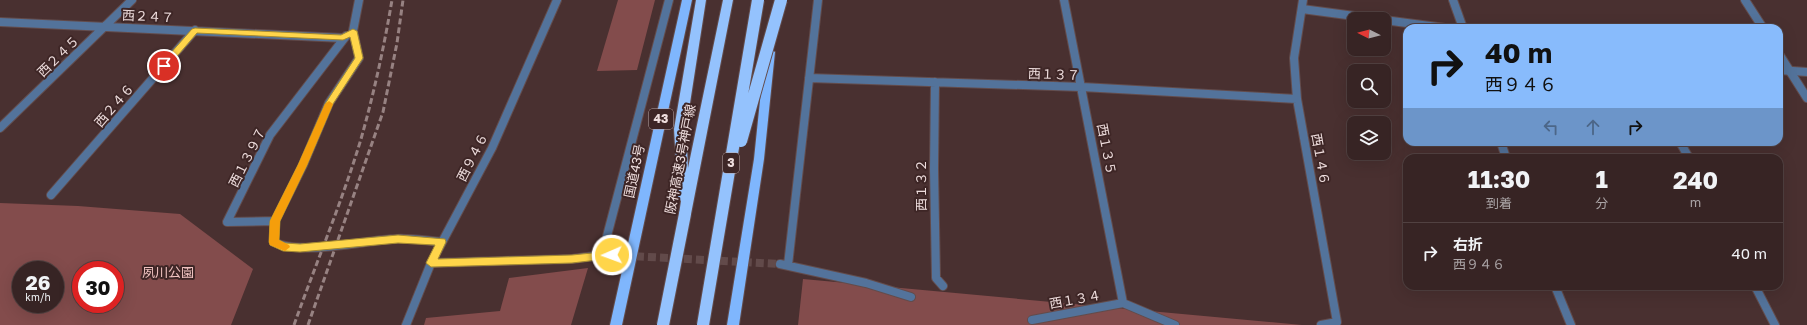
<!DOCTYPE html>
<html lang="ja">
<meta charset="utf-8">
<style>
:root{--surface:#372424;--page:#423031;--text:#f1f3f6;--muted:#aaa4a6;--line:#514141}
body{margin:0;font-family:"Golos Text","Noto Sans JP",sans-serif;background:var(--page);color:var(--text);height:100vh;display:flex;flex-direction:column;font-size:15px;white-space:nowrap}
*{box-sizing:border-box;margin:0}
p{font-size:13px;color:var(--muted)}
.icon{flex:none;width:22px;height:22px;fill:none;stroke:currentColor;stroke-width:2;stroke-linecap:round;stroke-linejoin:round}
.map{position:relative;flex:1;overflow:hidden}
.side{position:absolute;left:1403px;top:154px;width:380px;height:136px;display:flex;flex-direction:column;background:var(--surface);border-radius:12px;box-shadow:0 4px 16px #0002,0 0 0 1px var(--line)}
.side>*{flex:none}
.banner{position:absolute;left:1403px;top:24px;width:380px;height:122px;border-radius:12px;box-shadow:0 4px 16px #0002,0 0 0 1px var(--line);background:#88bbfc;color:#111;overflow:hidden}
.needle{width:26px;rotate:276deg}
.fabs{position:absolute;left:1347px;top:12px;display:grid;gap:8px}
.fabs a{display:grid;place-items:center;width:44px;height:44px;border-radius:8px;background:var(--surface);box-shadow:0 4px 16px #0002,0 0 0 1px var(--line);font-size:20px}
.speed{position:absolute;left:12px;top:261px;display:flex;gap:8px;font-size:20px;font-weight:700;text-align:center}
.speed>*{display:grid;place-content:center;width:52px;height:52px;border-radius:50%;background:var(--surface);box-shadow:0 4px 16px #0002,0 0 0 1px var(--line);line-height:1}
.speed small{font-size:10px;font-weight:400}
.speed .limit{border:6px solid #d22;background:#fff;color:#111}
.pin{position:absolute;display:grid;place-items:center;width:34px;height:34px;color:#fff;margin:-17px;border:2px solid #fff;border-radius:50%;box-shadow:0 1px 4px #0007}
.me{position:absolute;width:44px;margin:-22px;rotate:268deg;stroke-linejoin:round;filter:drop-shadow(0 0 3px #0008)}
.turn{display:flex;align-items:center;gap:14px;height:84px;padding:0 16px;font-size:18px}
.turn .icon{width:52px;height:52px;stroke-width:2.5}
.turn b{display:block;font-size:28px;line-height:34px}
.lanes{display:flex;align-items:center;height:38px;padding:0 16px;background:#0003;justify-content:center;gap:20px;direction:ltr}
.lanes .off{opacity:.35}
.eta{display:flex;justify-content:space-evenly;align-items:center;height:68px;text-align:center}
.eta b{font-size:24px;font-weight:700;line-height:28px}
ul{padding:0;list-style:none}
li{display:flex;align-items:center;gap:12px;height:60px;padding:0 16px;border-top:1px solid var(--line)}
li div{flex:1}
li b{display:block;font-size:15px}
li em{font-style:normal}
.map>svg:first-child{display:block}
.green{fill:#834c4c;fill-rule:evenodd}
.lines{fill:none;stroke-linecap:round;stroke-linejoin:round}
.minor-tunnel{stroke:#624a4a;stroke-width:8;stroke-dasharray:8 4;stroke-linecap:butt}
.minor-casing{stroke:#634c4c;stroke-width:10}
.tertiary-casing{stroke:#634c4c;stroke-width:10}
.trunk-casing{stroke:#634c4c;stroke-width:2}
.motorway-casing{stroke:#634c4c;stroke-width:2}
.minor{stroke:#53739b;stroke-width:8}
.tertiary{stroke:#53739b;stroke-width:8}
.trunk{fill:#7fb6fd;fill-rule:evenodd}
.motorway{fill:#94c2fd;fill-rule:evenodd}
.rail{stroke:#978282;stroke-width:3;stroke-dasharray:6 3;stroke-linecap:butt}
.motorway-bridge-casing{stroke:#634c4c;stroke-width:14;stroke-linecap:butt}
.motorway-bridge{stroke:#94c2fd;stroke-width:12}
.route{fill:#ffd54a;stroke:#a68a30}
.slow{fill:#f59e0b}
.labels{text-anchor:middle;stroke-width:4;stroke-linejoin:round;paint-order:stroke}
.shield{fill:#3e2626;stroke:#b9a6a6;stroke-width:1}
.shield-label{font-size:12px;font-weight:bold;fill:#edd}
.street-label{font-size:13px;fill:#edd;stroke:#3e2626}
.park-label{font-size:13px;fill:#f1c3c1;stroke:#3e2626}
</style>
<div class="map">
<svg width="1807" height="325" viewBox="0 0 1807 325">
<rect width="100%" height="100%" fill="#493030"/>
<path class="green" d="M 618,0 L 655,0 L 637,70 L 597,71 Z
M 0,203 L 78,206 L 180,214 L 253,269 L 231,325 L 0,325 ZM 21,270 L 55,270 L 55,304 L 21,304 ZM 81,270 L 115,270 L 115,304 L 81,304 Z
M 588,268 L 571,325 L 424,325 L 426,318 L 500,311 L 509,278 Z
M 803,279 L 1302,325 L 798,325 Z"/>
<g class="lines">
<path class="minor-tunnel" d="M 612,255 L 780,264"/>
<g class="minor-casing">
<path id="minor" d="M 359,0 L 353,31 L 359,58 L 329,103 L 303,165 L 275,221 L 274,242 C 299,256 365,240 396,239 C 411,238 427,241 442,242
M 1064,0 L 1123,303
M 1303,0 L 1294,58 L 1297,99 L 1337,322 L 1321,325
M 1453,0 L 1463,28
M 1302,9 L 1377,19
M 1384,20 L 1445,28
M 0,22 L 343,38
M 1779,70 L 1807,72
M 809,78 L 1082,87 L 1297,99
M 935,82 L 934,169 L 936,278 L 943,286
M 0,128 L 132,0
M 1501,142 L 1506,158
M 1680,142 L 1689,158
M 51,195 L 195,30
M 275,221 L 227,222 L 270,135 L 346,36
M 612,255 L 602,255 L 669,0
M 780,264 L 866,283 L 911,297
M 788,265 L 818,0
M 1555,286 L 1571,325
M 1755,286 L 1775,325
M 1123,303 L 1175,325
M 1032,320 L 1123,303
M 406,325 L 431,263 L 492,148 L 557,0"/>
</g>
<g class="tertiary-casing">
<path id="tertiary" d="M 1745,0 L 1763,28
M 1779,54 L 1807,98
M 431,263 L 572,259 L 602,255"/>
</g>
<g class="trunk-casing">
<path id="trunk" d="M 682,0 L 692,0 L 622,325 L 610,325 Z
M 770,49 L 775,52 L 764,159 L 739,325 L 727,325 L 754,159 L 765,52 Z"/>
</g>
<g class="motorway-casing">
<path id="motorway" d="M 696,0 L 706,0 L 686,129 L 688,168 L 723,0 L 733,0 L 691,214 L 689,217 L 685,219 L 681,217 L 679,214 L 681,201 L 678,197 L 674,129 Z"/>
</g>
<use href="#minor" class="minor"/>
<use href="#tertiary" class="tertiary"/>
<use href="#trunk" class="trunk"/>
<use href="#motorway" class="motorway"/>
<path class="rail" d="M 294,325 C 316,263 342,202 361,139 C 374,93 384,47 392,0
M 308,325 L 383,112 L 397,43 L 403,0"/>
<g class="motorway-bridge-casing">
<path id="motorway-bridge" d="M 741,141 L 781,0
M 663,325 L 685,214
M 703,325 L 758,0"/>
</g>
<use href="#motorway-bridge" class="motorway-bridge"/>
</g>
<path class="route" d="M 195,28 L 341,35 L 353,29 L 357,31 L 363,58 L 333,104 L 307,165 L 280,221 L 279,240 L 285,243 L 300,244 L 398,235 L 445,239 L 446,242 L 438,259 L 572,255 L 612,251 L 615,253 L 617,255 L 615,258 L 572,263 L 431,267 L 426,263 L 435,245 L 398,243 L 300,252 L 283,251 L 270,245 L 269,242 L 270,221 L 298,165 L 325,104 L 355,58 L 350,37 L 343,40 L 197,33 L 167,68 L 161,68 L 161,64 L 192,29 Z"/>
<path class="slow" d="M 329,101 L 333,104 L 307,165 L 280,221 L 279,240 L 289,245 L 290,247 L 285,251 L 270,245 L 269,242 L 270,221 L 298,165 L 325,104 Z"/>
<g class="labels">
<g class="shield">
<rect x="649" y="109" width="24" height="20" rx="3"/>
<rect x="723" y="153" width="16" height="20" rx="3"/>
</g>
<g class="shield-label">
<text x="661" y="123">43</text>
<text x="731" y="167">3</text>
</g>
<g class="street-label">
<text transform="translate(148 16) rotate(3)" y="5">西２４７</text>
<text transform="translate(58 56) rotate(-44)" y="5">西２４５</text>
<text transform="translate(1054 74) rotate(2)" y="5">西１３７</text>
<text transform="translate(114 105) rotate(-49)" y="5">西２４６</text>
<text transform="translate(1107 149) rotate(79)" y="5">西１３５</text>
<text transform="translate(247 157) rotate(-63)" y="5">西１３９７</text>
<text transform="translate(472 157) rotate(-63)" y="5">西９４６</text>
<text transform="translate(680 159) rotate(-79)" y="5">阪神高速3号神戸線</text>
<text transform="translate(1321 159) rotate(80)" y="5">西１４６</text>
<text transform="translate(634 171) rotate(-78)" y="5">国道43号</text>
<text transform="translate(921 185) rotate(-90)" y="5">西１３２</text>
<text transform="translate(1075 299) rotate(-10)" y="5">西１３４</text>
</g>
<g class="park-label">
<text x="168" y="277">夙川公園</text>
</g>
</g>
</svg>
<div class="fabs">
<a><svg class="needle" viewBox="-14 -14 28 28"><path d="M0-13l5 13h-10z" fill="#e53935"/><path d="M0 13l5-13h-10z" fill="#aaa4a6"/></svg></a>
<a><svg class="icon" aria-label="search" viewBox="0 0 24 24"><circle cx="10" cy="10" r="6"/><path d="M15 15l6 6"/></svg></a>
<a><svg class="icon" aria-label="layers" viewBox="0 0 24 24"><path d="M12 4l9 5-9 5-9-5zM3 14l9 5 9-5"/></svg></a>
</div>
<div class="speed"><div>26<small>km/h</small></div><div class="limit">30</div></div>
<div class="pin" style="left:164px;top:66px;background:#d93025"><svg class="icon" aria-label="arrive" viewBox="0 0 24 24"><path d="M6 21V4h12l-3 4 3 4H6"/></svg></div>
<svg class="me" style="left:612px;top:255px" viewBox="-20 -20 40 40"><circle r="17" fill="#ffd54a" stroke="#fff" stroke-width="3"/><path d="M0-11L8 9 0 5-8 9z" fill="#fff"/></svg>
<div class="banner">
<div class="turn"><svg class="icon" aria-label="right" viewBox="0 0 24 24"><path d="M7 20v-9h11M14 6l5 5-5 5"/></svg><div><b>40 m</b>西９４６</div></div>
<div class="lanes"><svg class="icon off" aria-label="left" viewBox="0 0 24 24"><path d="M17 20v-9H6M10 6l-5 5 5 5"/></svg><svg class="icon off" aria-label="ahead" viewBox="0 0 24 24"><path d="M12 20V5M6 11l6-6 6 6"/></svg><svg class="icon" aria-label="right" viewBox="0 0 24 24"><path d="M7 20v-9h11M14 6l5 5-5 5"/></svg></div>
</div>
<section class="side">
<div class="eta">
<div><b>11:30</b><p>到着</p></div>
<div><b>1</b><p>分</p></div>
<div><b>240</b><p>m</p></div>
</div>
<ul>
<li><svg class="icon" aria-label="right" viewBox="0 0 24 24"><path d="M7 20v-9h11M14 6l5 5-5 5"/></svg><div><b>右折</b><p>西９４６</p></div><em>40 m</em></li>
</ul>
</section>
</div>
